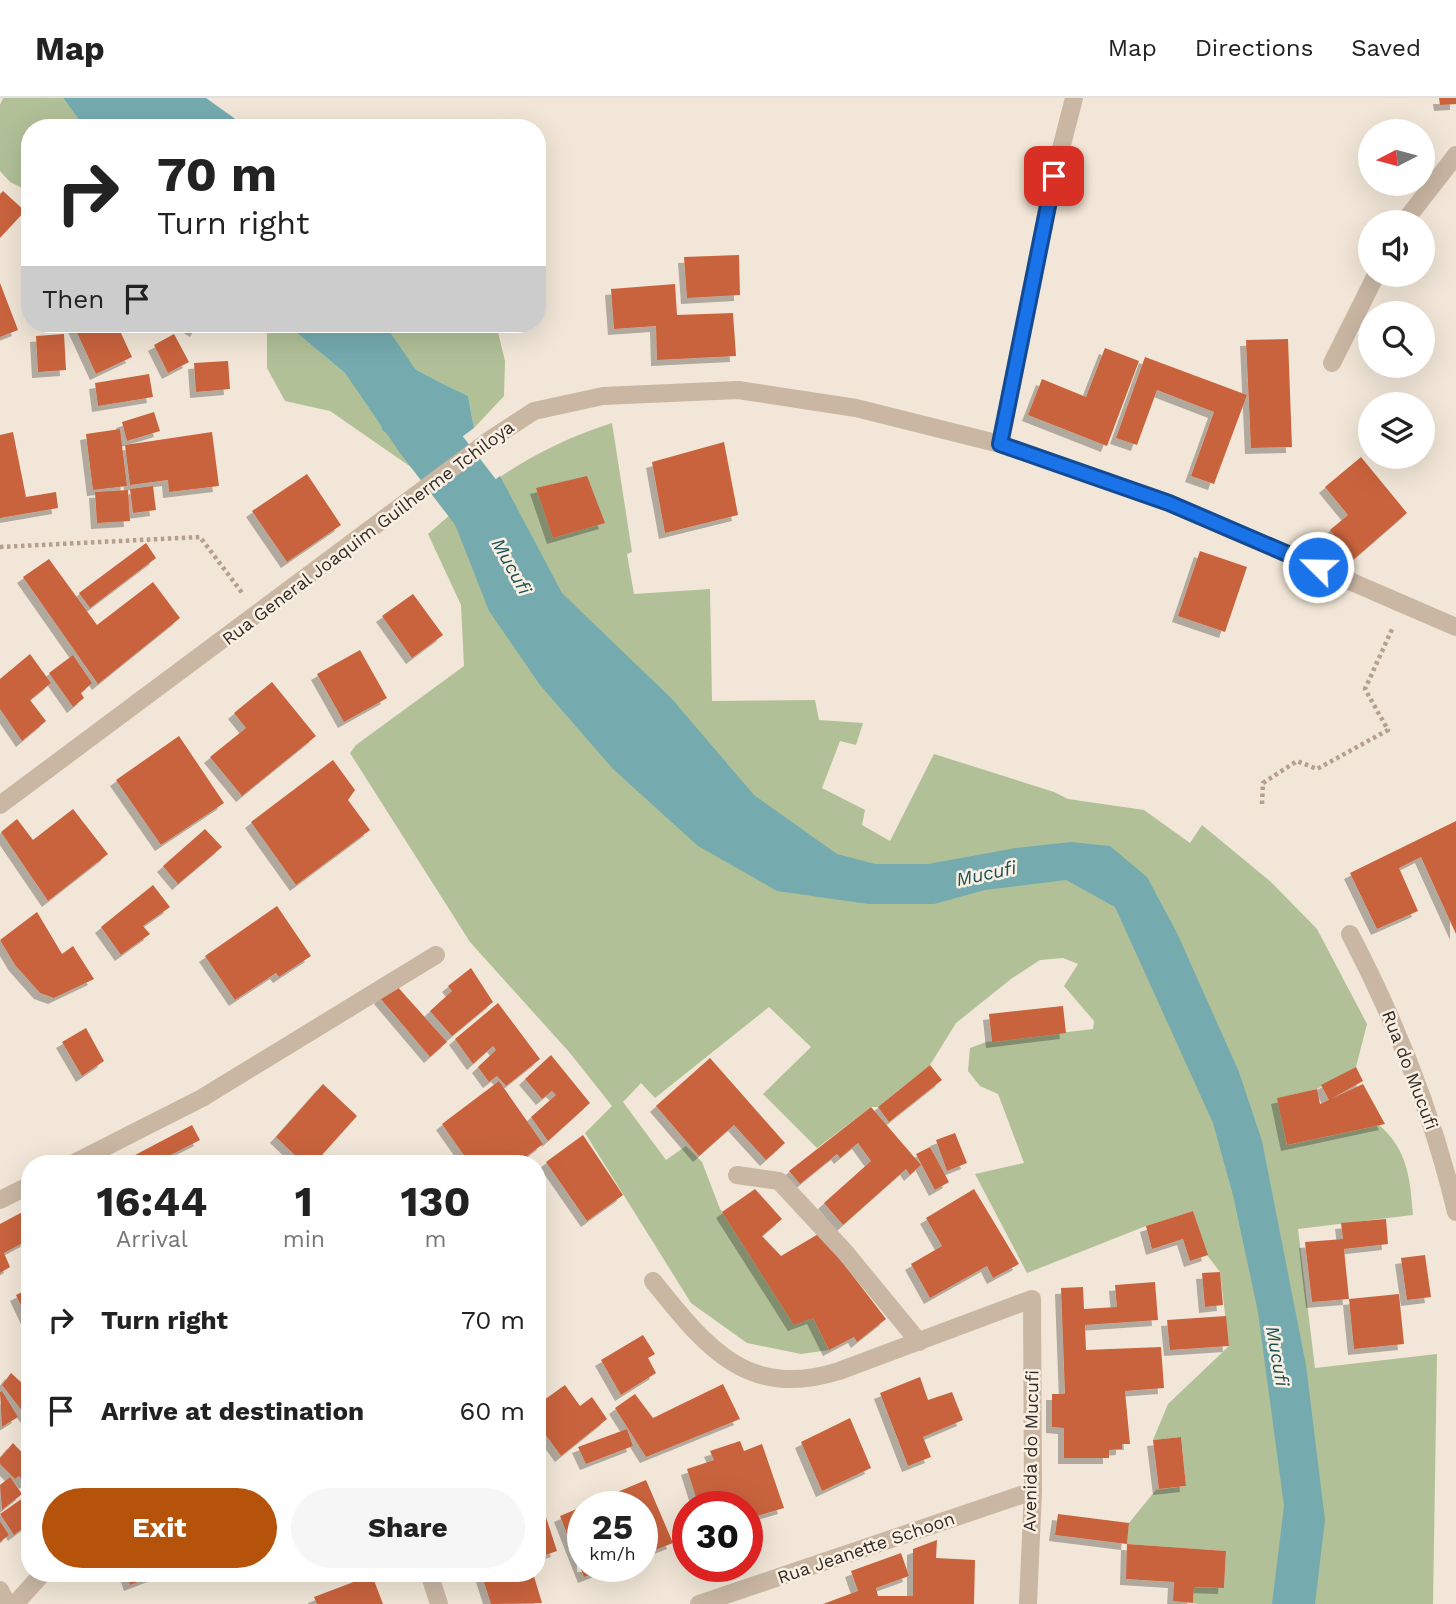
<!DOCTYPE html>
<style>
:root{--surface:#fff;--page:#f6f6f6;--text:#222;--muted:#767676;--line:#e0e0e0;--accent:#b45309}
body{margin:0;font-family:"Work Sans",sans-serif;background:var(--page);color:var(--text);height:100vh;display:flex;flex-direction:column;font-size:26px;white-space:nowrap}
*{box-sizing:border-box;margin:0}
p{font-size:23px;color:var(--muted)}
.icon{flex:none;width:38px;height:38px;fill:none;stroke:currentColor;stroke-width:2;stroke-linecap:round;stroke-linejoin:round}
.map{position:relative;flex:1;overflow:hidden}
.drawer{position:absolute;left:21px;top:1057px;width:525px;height:427px;display:flex;flex-direction:column;background:var(--surface);border-radius:28px;box-shadow:0 7px 28px #0002}
.drawer>*{flex:none}
.guide{position:absolute;left:21px;top:21px;width:525px;height:214px;border-radius:28px;box-shadow:0 7px 28px #0002;background:#fff;color:var(--text);overflow:hidden}
.needle{width:46px;rotate:264deg}
.buttons{position:absolute;left:1358px;top:21px;display:grid;gap:14px}
.buttons a{display:grid;place-items:center;width:77px;height:77px;border-radius:50%;background:var(--surface);box-shadow:0 7px 28px #0002;font-size:35px}
.speed{position:absolute;left:567px;top:1393px;display:flex;gap:14px;font-size:35px;font-weight:700;text-align:center}
.speed>*{display:grid;place-content:center;width:91px;height:91px;border-radius:50%;background:var(--surface);box-shadow:0 7px 28px #0002;line-height:1}
.speed small{font-size:18px;font-weight:400}
.speed .limit{border:10px solid #d22;background:#fff;color:#111}
.pin{position:absolute;display:grid;place-items:center;width:60px;height:60px;color:#fff;margin:-30px;border-radius:14px;box-shadow:0 4px 10px #0006}
.me{position:absolute;width:77px;margin:-38px;rotate:293deg;stroke-linejoin:round;filter:drop-shadow(0 0 5px #0008)}
.turn{display:flex;align-items:center;gap:24px;height:147px;padding:0 21px;font-size:32px}
.turn .icon{width:91px;height:91px;stroke-width:2.5}
.turn b{display:block;font-size:49px;line-height:60px}
.then{display:flex;align-items:center;height:66px;padding:0 21px;background:#0003;gap:14px;font-size:26px}
.eta{display:flex;justify-content:space-evenly;align-items:center;height:119px;text-align:center}
.eta b{font-size:42px;font-weight:700;line-height:49px}
.primary-button{display:flex;gap:14px;margin-top:auto;padding:14px 21px}
.primary-button a{flex:1;height:80px;border-radius:42px;background:var(--accent);color:#fff;font-size:28px;font-weight:700;line-height:80px;text-align:center}
.primary-button a+a{background:var(--page);color:var(--text)}
ul{padding:0;list-style:none}
li{display:flex;align-items:center;gap:21px;height:91px;padding:0 21px}
li div{flex:1}
li b{display:block;font-size:26px}
li em{font-style:normal}
header{display:flex;align-items:center;gap:42px;box-sizing:border-box;height:98px;padding:0 35px;background:var(--surface);border-bottom:2px solid var(--line)}
header strong{font-size:33px}
nav{display:flex;gap:38px;margin-inline-start:auto;font-size:24px}
.map>svg:first-child{display:block}
.green{fill:#b1c097}
.water{fill:#75abaf}
.lines{fill:none;stroke-linecap:round;stroke-linejoin:round}
.river{stroke:#75abaf;stroke-width:60}
.building{fill:#c9633d;filter:url(#shadow)}
.path{stroke:#b59f8d;stroke-width:4.5;stroke-dasharray:3.5 3.5;stroke-linecap:butt}
.minor{stroke:#c9b6a3;stroke-width:18}
.route-casing{stroke:#114b97;stroke-width:18}
.route{stroke:#1a73e8;stroke-width:12}
.labels{text-anchor:middle;stroke-width:5;stroke-linejoin:round;paint-order:stroke}
.street-label{font-size:18px;fill:#342a25;stroke:#f9f0e3}
.water-label{font-size:19px;font-style:italic;fill:#1a5156;stroke:#f9f0e3}
</style>
<header>
<strong>Map</strong>
<nav><a>Map</a><a>Directions</a><a>Saved</a></nav>
</header>
<div class="map">
<svg width="1456" height="1506" viewBox="0 0 1456 1506">
<defs>
<filter id="shadow"><feDropShadow dx="-6" dy="6" stdDeviation="0" flood-color="#0004"/></filter>
</defs>
<rect width="100%" height="100%" fill="#f1e6d7"/>
<path class="green" d="M 3,0 L 63,0 L 85,30 L 30,30 L 30,94 L 10,84 L 0,73 L 0,7 Z
M 267,226 L 286,226 L 375,300 L 382,332 L 424,367 L 411,369 L 330,313 L 285,303 L 267,270 Z
M 364,226 L 496,226 L 505,263 L 504,298 L 474,330 L 468,298 C 432,280 386,261 364,226 Z
M 612,325 L 632,454 L 627,456 L 634,496 L 710,491 L 712,603 L 815,602 L 819,622 L 863,625 L 856,647 L 840,643 L 822,690 L 865,712 L 862,727 L 890,743 L 934,656 L 1054,694 L 1068,701 L 1144,712 L 1190,745 L 1202,727 L 1271,784 L 1317,831 L 1367,926 L 1356,969 L 1317,991 L 1278,1000 L 1287,1047 L 1379,1027 C 1408,1052 1410,1081 1413,1117 L 1298,1131 L 1315,1270 L 1437,1256 L 1433,1506 L 1198,1506 L 1193,1505 L 1194,1489 L 1224,1490 L 1226,1453 L 1127,1446 L 1129,1425 L 1156,1392 L 1186,1388 L 1181,1339 L 1153,1342 L 1168,1306 L 1229,1248 L 1220,1174 L 1207,1157 L 1193,1113 L 1146,1128 L 1027,1175 L 975,1076 L 1024,1065 L 998,996 L 980,988 L 968,973 L 970,950 L 986,944 L 1093,931 L 1094,923 L 1064,888 L 1078,866 L 1063,860 L 1040,862 L 1011,881 L 956,925 L 930,967 L 878,1009 L 871,1009 L 817,1050 L 763,996 L 811,949 L 769,909 L 655,1000 L 641,985 L 623,1004 L 666,1062 L 686,1048 L 702,1064 L 720,1111 L 813,1220 L 829,1252 L 801,1256 L 747,1245 L 691,1205 L 585,1035 L 612,1008 L 570,955 L 470,844 L 350,655 L 356,647 L 464,568 L 461,507 L 428,436 C 487,384 537,349 612,325 Z"/>
<path class="water" d="M 63,0 L 206,0 L 248,30 L 85,30 Z
M 286,226 L 364,226 C 386,261 432,280 468,298 L 474,330 L 424,367 L 382,332 L 375,300 Z
M 500,378 L 562,495 L 672,601 L 754,697 L 837,756 L 875,766 L 928,766 L 1016,750 L 1071,744 L 1110,748 L 1147,779 L 1177,835 L 1239,974 L 1262,1043 L 1306,1267 L 1325,1422 L 1315,1506 L 1272,1506 L 1284,1408 L 1258,1214 L 1233,1097 L 1213,1025 L 1115,809 L 1066,782 L 985,792 L 934,806 L 868,806 L 777,793 L 698,748 L 613,671 L 540,587 L 489,513 L 451,416 Z"/>
<g class="lines">
<path class="river" d="M 348,226 L 424,337 L 480,410 L 513,469"/>
</g>
<path class="building" d="M 1439,0 L 1456,0 L 1456,6 L 1440,7 Z
M 3,93 L 25,113 L 0,140 L 0,96 Z
M 739,157 L 740,197 L 687,200 L 684,159 Z
M 0,185 L 18,232 L 0,239 Z
M 675,186 L 677,217 L 733,215 L 736,258 L 657,262 L 656,228 L 614,231 L 611,191 Z
M 73,226 L 135,226 L 120,233 L 132,259 L 96,276 Z
M 185,226 L 200,226 L 196,233 Z
M 64,236 L 66,272 L 38,274 L 36,238 Z
M 174,236 L 189,264 L 168,275 L 154,247 Z
M 1288,241 L 1292,349 L 1251,350 L 1246,242 Z
M 1105,250 L 1139,263 L 1107,348 L 1028,317 L 1042,281 L 1086,299 Z
M 1145,259 L 1247,297 L 1214,386 L 1191,378 L 1214,314 L 1157,292 L 1137,347 L 1116,340 Z
M 228,263 L 230,291 L 196,294 L 194,265 Z
M 149,276 L 153,299 L 98,308 L 95,285 Z
M 154,314 L 160,333 L 127,343 L 122,324 Z
M 120,331 L 127,388 L 93,392 L 86,336 Z
M 13,334 L 26,399 L 56,394 L 58,410 L 0,420 L 0,337 Z
M 212,334 L 219,388 L 169,394 L 168,382 L 130,387 L 125,347 Z
M 724,344 L 738,417 L 665,435 L 652,364 Z
M 1361,359 L 1407,415 L 1354,461 L 1330,432 L 1348,417 L 1325,389 Z
M 307,376 L 341,427 L 287,464 L 252,413 Z
M 587,378 L 605,425 L 553,440 L 536,390 Z
M 153,388 L 156,412 L 133,415 L 130,391 Z
M 128,392 L 130,423 L 97,425 L 95,394 Z
M 146,445 L 156,460 L 90,510 L 79,495 Z
M 1200,453 L 1247,469 L 1225,534 L 1178,518 Z
M 49,461 L 97,527 L 153,484 L 180,520 L 98,586 L 23,479 Z
M 413,496 L 443,537 L 412,560 L 382,518 Z
M 360,552 L 387,600 L 344,624 L 317,576 Z
M 30,556 L 51,585 L 30,602 L 46,623 L 22,643 L 0,611 L 0,581 Z
M 73,557 L 92,585 L 81,595 L 84,600 L 73,609 L 49,575 Z
M 272,584 L 316,638 L 242,698 L 210,659 L 246,630 L 234,615 Z
M 179,638 L 224,705 L 161,747 L 116,682 Z
M 333,662 L 355,692 L 348,702 L 370,732 L 296,787 L 251,724 Z
M 73,711 L 108,756 L 48,803 L 1,734 L 17,721 L 33,742 Z
M 1456,723 L 1456,836 L 1421,759 L 1399,770 L 1418,813 L 1377,831 L 1350,775 Z
M 205,731 L 222,749 L 178,786 L 163,768 Z
M 153,787 L 170,809 L 143,828 L 150,836 L 121,857 L 101,829 Z
M 277,808 L 311,858 L 279,879 L 276,875 L 235,902 L 205,858 Z
M 37,814 L 62,856 L 73,848 L 94,881 L 54,900 L 40,895 L 32,886 L 15,867 L 0,842 Z
M 471,870 L 493,904 L 452,938 L 430,913 L 452,893 L 448,888 Z
M 395,886 L 447,944 L 430,959 L 380,900 Z
M 498,905 L 540,961 L 506,988 L 497,978 L 489,984 L 478,969 L 496,952 L 493,948 L 473,966 L 455,941 Z
M 1063,908 L 1066,935 L 992,944 L 989,916 Z
M 86,930 L 104,963 L 82,978 L 62,944 Z
M 551,957 L 590,1005 L 548,1043 L 531,1019 L 556,997 L 552,993 L 542,1001 L 525,981 Z
M 710,960 L 785,1045 L 766,1062 L 734,1027 L 699,1058 L 656,1008 Z
M 930,967 L 942,982 L 889,1024 L 878,1009 Z
M 1356,969 L 1363,983 L 1329,1002 L 1321,987 Z
M 499,983 L 543,1046 L 516,1066 L 470,1066 L 442,1026 Z
M 323,986 L 357,1018 L 314,1066 L 304,1066 L 276,1039 Z
M 1363,986 L 1385,1026 L 1287,1047 L 1277,1000 L 1317,991 L 1320,1006 Z
M 871,1009 L 921,1067 L 910,1077 L 906,1071 L 843,1127 L 824,1105 L 871,1063 L 858,1045 L 840,1060 L 837,1056 L 800,1086 L 789,1073 Z
M 192,1027 L 200,1042 L 153,1066 L 118,1066 Z
M 955,1035 L 967,1065 L 947,1073 L 936,1042 Z
M 583,1037 L 623,1097 L 587,1123 L 546,1064 Z
M 930,1049 L 949,1084 L 935,1092 L 916,1056 Z
M 755,1091 L 782,1121 L 762,1138 L 781,1158 L 820,1135 L 886,1221 L 857,1244 L 854,1239 L 829,1252 L 813,1220 L 794,1227 L 722,1114 Z
M 974,1091 L 1019,1166 L 993,1180 L 987,1168 L 930,1200 L 911,1166 L 942,1148 L 926,1120 Z
M 30,1110 L 30,1141 L 4,1155 L 10,1169 L 0,1175 L 0,1126 Z
M 1193,1113 L 1208,1157 L 1190,1163 L 1183,1141 L 1152,1151 L 1146,1128 Z
M 1386,1121 L 1388,1146 L 1344,1151 L 1349,1201 L 1312,1204 L 1305,1144 L 1343,1141 L 1341,1125 Z
M 1425,1157 L 1431,1199 L 1407,1202 L 1401,1160 Z
M 1220,1174 L 1223,1207 L 1205,1209 L 1202,1175 Z
M 1155,1184 L 1158,1222 L 1085,1227 L 1086,1252 L 1161,1249 L 1164,1290 L 1125,1293 L 1130,1346 L 1122,1346 L 1122,1351 L 1109,1352 L 1109,1360 L 1064,1360 L 1064,1330 L 1052,1329 L 1052,1296 L 1065,1296 L 1061,1190 L 1083,1189 L 1084,1211 L 1117,1209 L 1115,1187 Z
M 30,1190 L 30,1227 L 16,1197 Z
M 1399,1196 L 1404,1246 L 1354,1251 L 1349,1201 Z
M 1226,1218 L 1229,1248 L 1170,1252 L 1167,1222 Z
M 643,1237 L 655,1256 L 648,1260 L 656,1275 L 621,1297 L 601,1262 Z
M 11,1275 L 22,1285 L 30,1281 L 30,1323 L 2,1287 Z
M 920,1279 L 928,1302 L 952,1294 L 963,1322 L 923,1339 L 931,1359 L 908,1368 L 880,1295 Z
M 723,1286 L 740,1321 L 646,1359 L 615,1310 L 635,1296 L 653,1320 Z
M 565,1287 L 580,1308 L 592,1299 L 607,1321 L 561,1358 L 537,1325 L 537,1307 Z
M 2,1293 L 18,1319 L 2,1329 L 0,1294 Z
M 850,1320 L 871,1370 L 822,1393 L 801,1344 Z
M 627,1331 L 633,1348 L 586,1366 L 578,1349 Z
M 1181,1339 L 1186,1388 L 1159,1391 L 1153,1342 Z
M 740,1343 L 744,1353 L 762,1346 L 784,1410 L 747,1421 L 747,1409 L 699,1409 L 687,1371 L 714,1362 L 710,1353 Z
M 13,1345 L 30,1363 L 30,1381 L 25,1385 L 19,1378 L 15,1381 L 0,1366 L 0,1360 Z
M 10,1379 L 22,1396 L 2,1412 L 0,1387 Z
M 646,1382 L 673,1445 L 642,1457 L 642,1409 L 583,1409 L 583,1468 L 613,1468 L 584,1479 L 560,1418 Z
M 30,1395 L 30,1425 L 14,1437 L 0,1416 Z
M 542,1407 L 557,1453 L 537,1460 L 537,1408 Z
M 1058,1416 L 1129,1425 L 1127,1446 L 1055,1437 Z
M 0,1423 L 9,1437 L 0,1444 Z
M 937,1442 L 936,1460 L 975,1462 L 974,1506 L 823,1506 L 858,1493 L 851,1473 L 901,1455 L 909,1478 L 876,1490 L 878,1498 L 913,1498 L 913,1451 Z
M 1127,1446 L 1226,1453 L 1224,1490 L 1194,1489 L 1193,1505 L 1173,1503 L 1174,1484 L 1126,1481 Z
M 126,1475 L 161,1475 L 130,1487 Z
M 481,1475 L 533,1475 L 542,1505 L 491,1506 Z
M 372,1477 L 383,1506 L 317,1506 L 314,1499 Z"/>
<g class="lines">
<path class="path" d="M 0,449 L 200,439 L 243,496
M 1262,706 L 1263,685 L 1297,663 L 1317,671 L 1388,632 L 1365,591 L 1393,529"/>
<path class="minor" d="M 1404,124 L 1456,57
M 1332,265 L 1376,177
M 1000,346 L 1054,78 L 1074,0
M 0,707 L 491,341 L 534,313 L 603,298 L 738,292 L 856,310 L 1000,346 L 1169,405 L 1456,529
M 1350,836 C 1396,924 1433,1017 1456,1114
M 72,1066 L 202,1000 L 436,857
M 737,1077 L 779,1083 L 845,1154 L 919,1244
M 0,1102 L 30,1087
M 653,1183 C 706,1249 747,1302 839,1273 L 1032,1201 L 1033,1393 L 1028,1506
M 429,1475 L 439,1506
M 0,1492 L 7,1506
M 15,1506 L 43,1475
M 699,1506 L 1033,1393"/>
</g>
<g class="lines">
<g class="route-casing">
<path id="route" d="M 1054,78 L 1000,346 L 1169,405 L 1318,469"/>
</g>
<use href="#route" class="route"/>
</g>
<g class="labels">
<g class="street-label">
<text transform="translate(368 435) rotate(-37)" y="6">Rua General Joaquim Guilherme Tchiloya</text>
<text transform="translate(1410 972) rotate(69)" y="6">Rua do Mucufi</text>
<text transform="translate(1031 1353) rotate(-89)" y="6">Avenida do Mucufi</text>
<text transform="translate(866 1450) rotate(-19)" y="6">Rua Jeanette Schoon</text>
</g>
<g class="water-label">
<text transform="translate(512 468) rotate(61)" y="7">Mucufi</text>
<text transform="translate(986 775) rotate(-12)" y="7">Mucufi</text>
<text transform="translate(1278 1258) rotate(80)" y="7">Mucufi</text>
</g>
</g>
</svg>
<div class="buttons">
<a><svg class="needle" viewBox="-14 -14 28 28"><path d="M0-13l5 13h-10z" fill="#e53935"/><path d="M0 13l5-13h-10z" fill="#767676"/></svg></a>
<a><svg class="icon" aria-label="sound" viewBox="0 0 24 24"><path d="M4 9h4l5-4v14l-5-4H4zM17 9q2 3 0 6"/></svg></a>
<a><svg class="icon" aria-label="search" viewBox="0 0 24 24"><circle cx="10" cy="10" r="6"/><path d="M15 15l6 6"/></svg></a>
<a><svg class="icon" aria-label="layers" viewBox="0 0 24 24"><path d="M12 4l9 5-9 5-9-5zM3 14l9 5 9-5"/></svg></a>
</div>
<div class="speed"><div>25<small>km/h</small></div><div class="limit">30</div></div>
<div class="pin" style="left:1054px;top:78px;background:#d93025"><svg class="icon" aria-label="arrive" viewBox="0 0 24 24"><path d="M6 21V4h12l-3 4 3 4H6"/></svg></div>
<svg class="me" style="left:1318px;top:469px" viewBox="-20 -20 40 40"><circle r="17" fill="#1a73e8" stroke="#fff" stroke-width="3"/><path d="M0-11L8 9 0 5-8 9z" fill="#fff"/></svg>
<div class="guide">
<div class="turn"><svg class="icon" aria-label="right" viewBox="0 0 24 24"><path d="M7 20v-9h11M14 6l5 5-5 5"/></svg><div><b>70 m</b>Turn right</div></div>
<div class="then">Then<svg class="icon" aria-label="arrive" viewBox="0 0 24 24"><path d="M6 21V4h12l-3 4 3 4H6"/></svg></div>
</div>
<section class="drawer">
<div class="eta">
<div><b>16:44</b><p>Arrival</p></div>
<div><b>1</b><p>min</p></div>
<div><b>130</b><p>m</p></div>
</div>
<ul>
<li><svg class="icon" aria-label="right" viewBox="0 0 24 24"><path d="M7 20v-9h11M14 6l5 5-5 5"/></svg><div><b>Turn right</b></div><em>70 m</em></li>
<li><svg class="icon" aria-label="arrive" viewBox="0 0 24 24"><path d="M6 21V4h12l-3 4 3 4H6"/></svg><div><b>Arrive at destination</b></div><em>60 m</em></li>
</ul>
<div class="primary-button"><a>Exit</a><a>Share</a></div>
</section>
</div>
